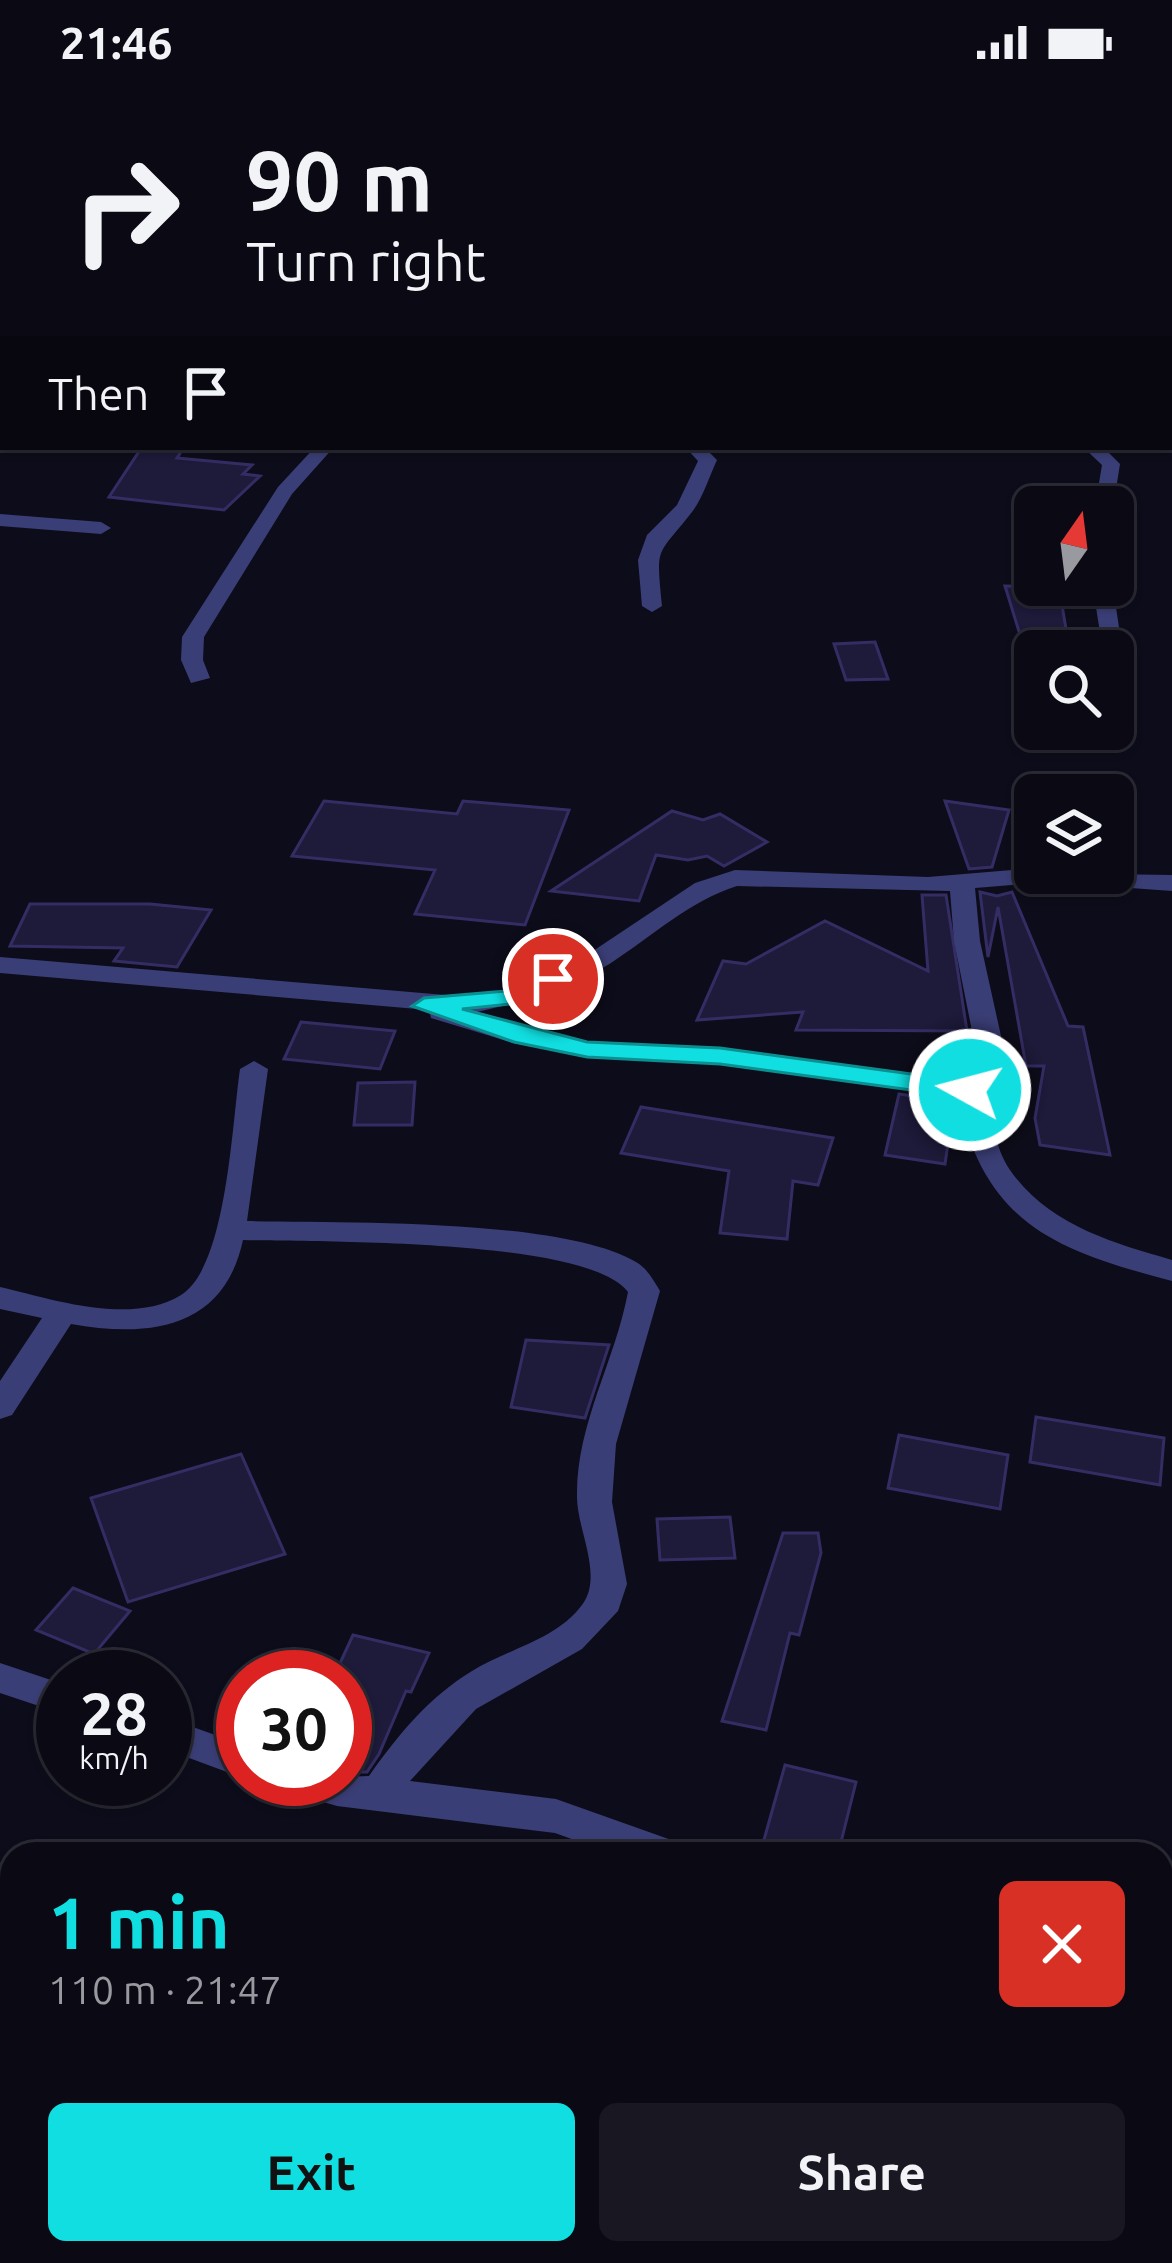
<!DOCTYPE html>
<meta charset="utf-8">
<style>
:root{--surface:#0a0914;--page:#181722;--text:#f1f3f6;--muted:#999aa0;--line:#2a2a34;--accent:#11dee0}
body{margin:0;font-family:Ubuntu,sans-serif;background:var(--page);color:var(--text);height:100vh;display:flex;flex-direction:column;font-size:45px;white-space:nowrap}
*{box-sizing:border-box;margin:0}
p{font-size:39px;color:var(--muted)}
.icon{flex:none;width:66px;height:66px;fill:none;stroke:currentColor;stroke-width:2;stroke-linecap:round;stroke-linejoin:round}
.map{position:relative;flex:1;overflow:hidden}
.sheet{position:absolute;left:0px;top:1758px;width:1173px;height:423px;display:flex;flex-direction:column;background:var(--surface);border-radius:36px 36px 0 0;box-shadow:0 3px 9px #0004,0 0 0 3px var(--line)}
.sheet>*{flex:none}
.top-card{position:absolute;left:0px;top:0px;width:1173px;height:366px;box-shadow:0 3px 9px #0004,0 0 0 3px var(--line);background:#0a0914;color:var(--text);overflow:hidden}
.needle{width:78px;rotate:14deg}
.controls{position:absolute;left:1014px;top:402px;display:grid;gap:24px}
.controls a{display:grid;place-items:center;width:120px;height:120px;border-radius:18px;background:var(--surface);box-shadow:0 3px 9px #0004,0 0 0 3px var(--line);font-size:60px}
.speed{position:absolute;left:36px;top:1566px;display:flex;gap:24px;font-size:60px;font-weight:700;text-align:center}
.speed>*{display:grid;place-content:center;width:156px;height:156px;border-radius:50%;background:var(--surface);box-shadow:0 3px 9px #0004,0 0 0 3px var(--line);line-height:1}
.speed small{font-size:30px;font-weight:400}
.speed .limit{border:18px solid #d22;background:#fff;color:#111}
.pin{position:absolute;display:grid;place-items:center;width:102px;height:102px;color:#fff;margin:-51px;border:6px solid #fff;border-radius:50%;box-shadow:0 3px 12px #0007}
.me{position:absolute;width:132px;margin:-66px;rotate:277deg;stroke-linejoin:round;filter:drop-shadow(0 0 9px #0008)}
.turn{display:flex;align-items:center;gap:42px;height:252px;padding:0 48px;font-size:54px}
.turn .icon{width:156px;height:156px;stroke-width:2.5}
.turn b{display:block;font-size:84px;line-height:102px}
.then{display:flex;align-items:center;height:114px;padding:0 48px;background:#0003;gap:24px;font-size:45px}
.round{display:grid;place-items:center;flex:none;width:126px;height:126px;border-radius:18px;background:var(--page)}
.head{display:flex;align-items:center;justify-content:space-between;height:204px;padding:0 48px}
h1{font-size:72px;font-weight:600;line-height:90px;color:var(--accent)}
.button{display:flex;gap:24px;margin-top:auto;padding:24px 48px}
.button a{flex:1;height:138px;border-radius:18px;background:var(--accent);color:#111;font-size:48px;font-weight:600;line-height:138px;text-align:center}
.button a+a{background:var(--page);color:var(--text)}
.status{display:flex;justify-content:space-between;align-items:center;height:84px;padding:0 60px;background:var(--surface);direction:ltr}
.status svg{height:33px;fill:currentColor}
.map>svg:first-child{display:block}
.building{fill:#1d1a3a;stroke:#332d64;stroke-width:3}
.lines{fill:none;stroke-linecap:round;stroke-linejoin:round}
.service{fill:#3a3e76;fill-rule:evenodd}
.minor{fill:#3a3e76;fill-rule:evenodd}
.tertiary{fill:#3a3e76;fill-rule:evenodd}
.route{fill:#11dee0;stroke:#0b9092;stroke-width:3}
</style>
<div class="status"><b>21:46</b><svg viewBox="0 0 49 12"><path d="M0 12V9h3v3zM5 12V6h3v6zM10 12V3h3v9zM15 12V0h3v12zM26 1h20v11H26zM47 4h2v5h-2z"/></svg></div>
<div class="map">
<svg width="1172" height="2179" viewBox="0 0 1172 2179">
<rect width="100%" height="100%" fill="#0d0c1a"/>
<path class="building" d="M 142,363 L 184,363 L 177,374 L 252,381 L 243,390 L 260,392 L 224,426 L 109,413 Z
M 1005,502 L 1059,503 L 1068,557 L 1058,556 L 1060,567 L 1025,567 Z
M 875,558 L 888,595 L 846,596 L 834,560 Z
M 324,717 L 457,730 L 463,717 L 569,726 L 525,841 L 415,830 L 435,786 L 292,772 Z
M 945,717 L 1009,726 L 992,783 L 969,785 Z
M 672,727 L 703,736 L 720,730 L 767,758 L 724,782 L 707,772 L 688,776 L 656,771 L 639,817 L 551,807 Z
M 980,808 L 997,812 L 1012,808 L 1068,942 L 1083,943 L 1110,1071 L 1040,1061 L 1035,1034 L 1044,982 L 1026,982 L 998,823 L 988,873 Z
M 922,811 L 946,811 L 967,947 L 796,946 L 803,928 L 697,936 L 723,877 L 746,880 L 825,837 L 928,887 Z
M 30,820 L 150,820 L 211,826 L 177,883 L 114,877 L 123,864 L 10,862 Z
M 301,938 L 395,947 L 380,985 L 284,975 Z
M 415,998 L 412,1041 L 354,1041 L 358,999 Z
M 899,1010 L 954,1018 L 945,1080 L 885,1071 Z
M 641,1023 L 833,1054 L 818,1101 L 793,1097 L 787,1155 L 720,1149 L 729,1087 L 621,1069 Z
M 526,1256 L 609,1261 L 585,1334 L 511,1323 Z
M 1036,1333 L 1164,1354 L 1160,1401 L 1030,1378 Z
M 899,1351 L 1008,1371 L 1000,1425 L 888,1404 Z
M 241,1370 L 285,1470 L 128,1518 L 91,1414 Z
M 730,1433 L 735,1474 L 660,1476 L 657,1435 Z
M 783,1449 L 818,1449 L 821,1469 L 799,1551 L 790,1549 L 766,1646 L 722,1637 Z
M 73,1504 L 130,1527 L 94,1570 L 36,1546 Z
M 353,1551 L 429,1569 L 411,1608 L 406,1607 L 379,1670 L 367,1688 L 345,1688 L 345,1592 L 335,1590 Z
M 785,1681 L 856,1698 L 838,1770 L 760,1770 Z"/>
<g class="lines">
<path class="service" d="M 1170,216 L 1172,217 L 1172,223 L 1170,222 Z"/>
<path class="minor" d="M 444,0 L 460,0 L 463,3 L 447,3 Z
M 934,0 L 952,0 L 955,3 L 937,3 Z
M 1068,0 L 1080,0 L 1081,3 L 1069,3 Z
M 0,2 L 3,3 L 3,11 L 0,10 Z
M 3,37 L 3,45 L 0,46 L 0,38 Z
M 1170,106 L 1172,106 L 1172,114 L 1170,114 Z
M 0,226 L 3,227 L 3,237 L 0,236 Z
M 3,327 L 3,338 L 0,339 L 0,328 Z
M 315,363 L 334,363 L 292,410 L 204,553 L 203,576 L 210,594 L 191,599 L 181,576 L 182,553 L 278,403 Z
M 685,363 L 704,363 L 717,376 C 709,393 703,414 692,428 C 656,474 656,460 662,522 L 652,528 L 642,522 L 638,476 L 647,451 L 677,421 L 698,377 Z
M 1083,363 L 1103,363 L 1120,380 L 1113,424 L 1095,423 L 1102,381 Z
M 0,430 L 101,438 L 111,444 L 101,450 L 0,442 Z
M 1086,501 L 1107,501 L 1114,510 L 1124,577 L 1113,578 L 1113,567 L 1103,567 L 1094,511 Z
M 1035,784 L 1035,789 L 1172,791 L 1172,807 L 1048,798 L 975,804 L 980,857 L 1001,952 L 1001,974 L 984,1006 C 991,1032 995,1064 1010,1086 C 1048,1141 1113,1159 1172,1176 L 1172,1197 C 1055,1166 986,1141 957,1013 L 720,980 L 587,973 L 513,959 L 431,934 L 429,926 L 0,889 L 0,873 L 469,913 L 503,906 L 587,871 L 695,799 L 735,786 L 928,793 ZM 737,802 L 950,807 L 954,857 L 973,952 L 973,974 L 961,996 L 720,964 L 587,957 L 472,929 C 518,919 570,905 611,879 C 652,852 690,817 737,802 Z
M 254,977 L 268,985 L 247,1137 C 340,1139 561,1134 636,1178 C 647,1184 654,1197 660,1207 L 616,1360 L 612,1418 L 627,1500 L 618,1527 L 582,1565 L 476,1625 L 410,1697 L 556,1715 L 677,1758 L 683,1770 L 613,1770 L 555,1749 L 337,1722 L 286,1707 L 280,1695 L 369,1692 C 397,1652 429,1613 472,1587 C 507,1565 556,1556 582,1521 C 604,1492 577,1446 577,1413 C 576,1340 615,1278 628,1208 C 588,1154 316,1158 243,1156 C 224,1245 150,1254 71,1240 L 12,1331 L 0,1335 L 0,1297 L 42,1234 L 0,1225 L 0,1203 C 52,1215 131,1242 181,1211 C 227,1183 232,1039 240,985 Z
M 0,1579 L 63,1600 L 63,1630 L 0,1609 Z
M 165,1633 L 243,1661 L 243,1694 L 165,1665 Z
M 0,2048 L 12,2053 L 12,2097 L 0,2092 Z
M 248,2169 L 324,2169 L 328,2179 L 252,2179 Z"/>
<path class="tertiary" d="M 1170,116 L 1172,116 L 1172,124 L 1170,124 Z
M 0,123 L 3,123 L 3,131 L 0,131 Z"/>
</g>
<path class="route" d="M 553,888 L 562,890 L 562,900 L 519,919 L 462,925 L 587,958 L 720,964 L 970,998 L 983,1006 L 970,1014 L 720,980 L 587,973 L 514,958 L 412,922 L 424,914 L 506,907 Z"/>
</svg>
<div class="controls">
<a><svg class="needle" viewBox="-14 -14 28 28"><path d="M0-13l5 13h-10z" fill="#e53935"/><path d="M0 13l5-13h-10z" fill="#999aa0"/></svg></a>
<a><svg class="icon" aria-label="search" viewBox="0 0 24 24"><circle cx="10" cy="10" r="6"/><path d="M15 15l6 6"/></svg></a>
<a><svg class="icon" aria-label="layers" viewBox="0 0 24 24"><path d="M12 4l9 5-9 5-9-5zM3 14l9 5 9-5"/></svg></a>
</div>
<div class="speed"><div>28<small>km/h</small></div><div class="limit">30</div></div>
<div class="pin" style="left:553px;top:895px;background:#d93025"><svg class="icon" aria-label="arrive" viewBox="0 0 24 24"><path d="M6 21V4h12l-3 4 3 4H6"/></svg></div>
<svg class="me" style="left:970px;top:1006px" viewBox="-20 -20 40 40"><circle r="17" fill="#11dee0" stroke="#fff" stroke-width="3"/><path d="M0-11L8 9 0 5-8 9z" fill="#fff"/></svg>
<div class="top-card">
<div class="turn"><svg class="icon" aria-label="right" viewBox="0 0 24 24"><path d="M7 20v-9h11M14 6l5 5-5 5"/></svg><div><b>90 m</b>Turn right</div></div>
<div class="then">Then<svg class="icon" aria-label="arrive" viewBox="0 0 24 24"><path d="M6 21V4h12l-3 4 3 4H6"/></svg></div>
</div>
<section class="sheet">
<div class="head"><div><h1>1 min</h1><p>110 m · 21:47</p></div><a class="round" style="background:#d93025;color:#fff"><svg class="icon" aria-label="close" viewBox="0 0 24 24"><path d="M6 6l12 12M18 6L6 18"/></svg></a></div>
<div class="button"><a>Exit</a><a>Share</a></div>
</section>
</div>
